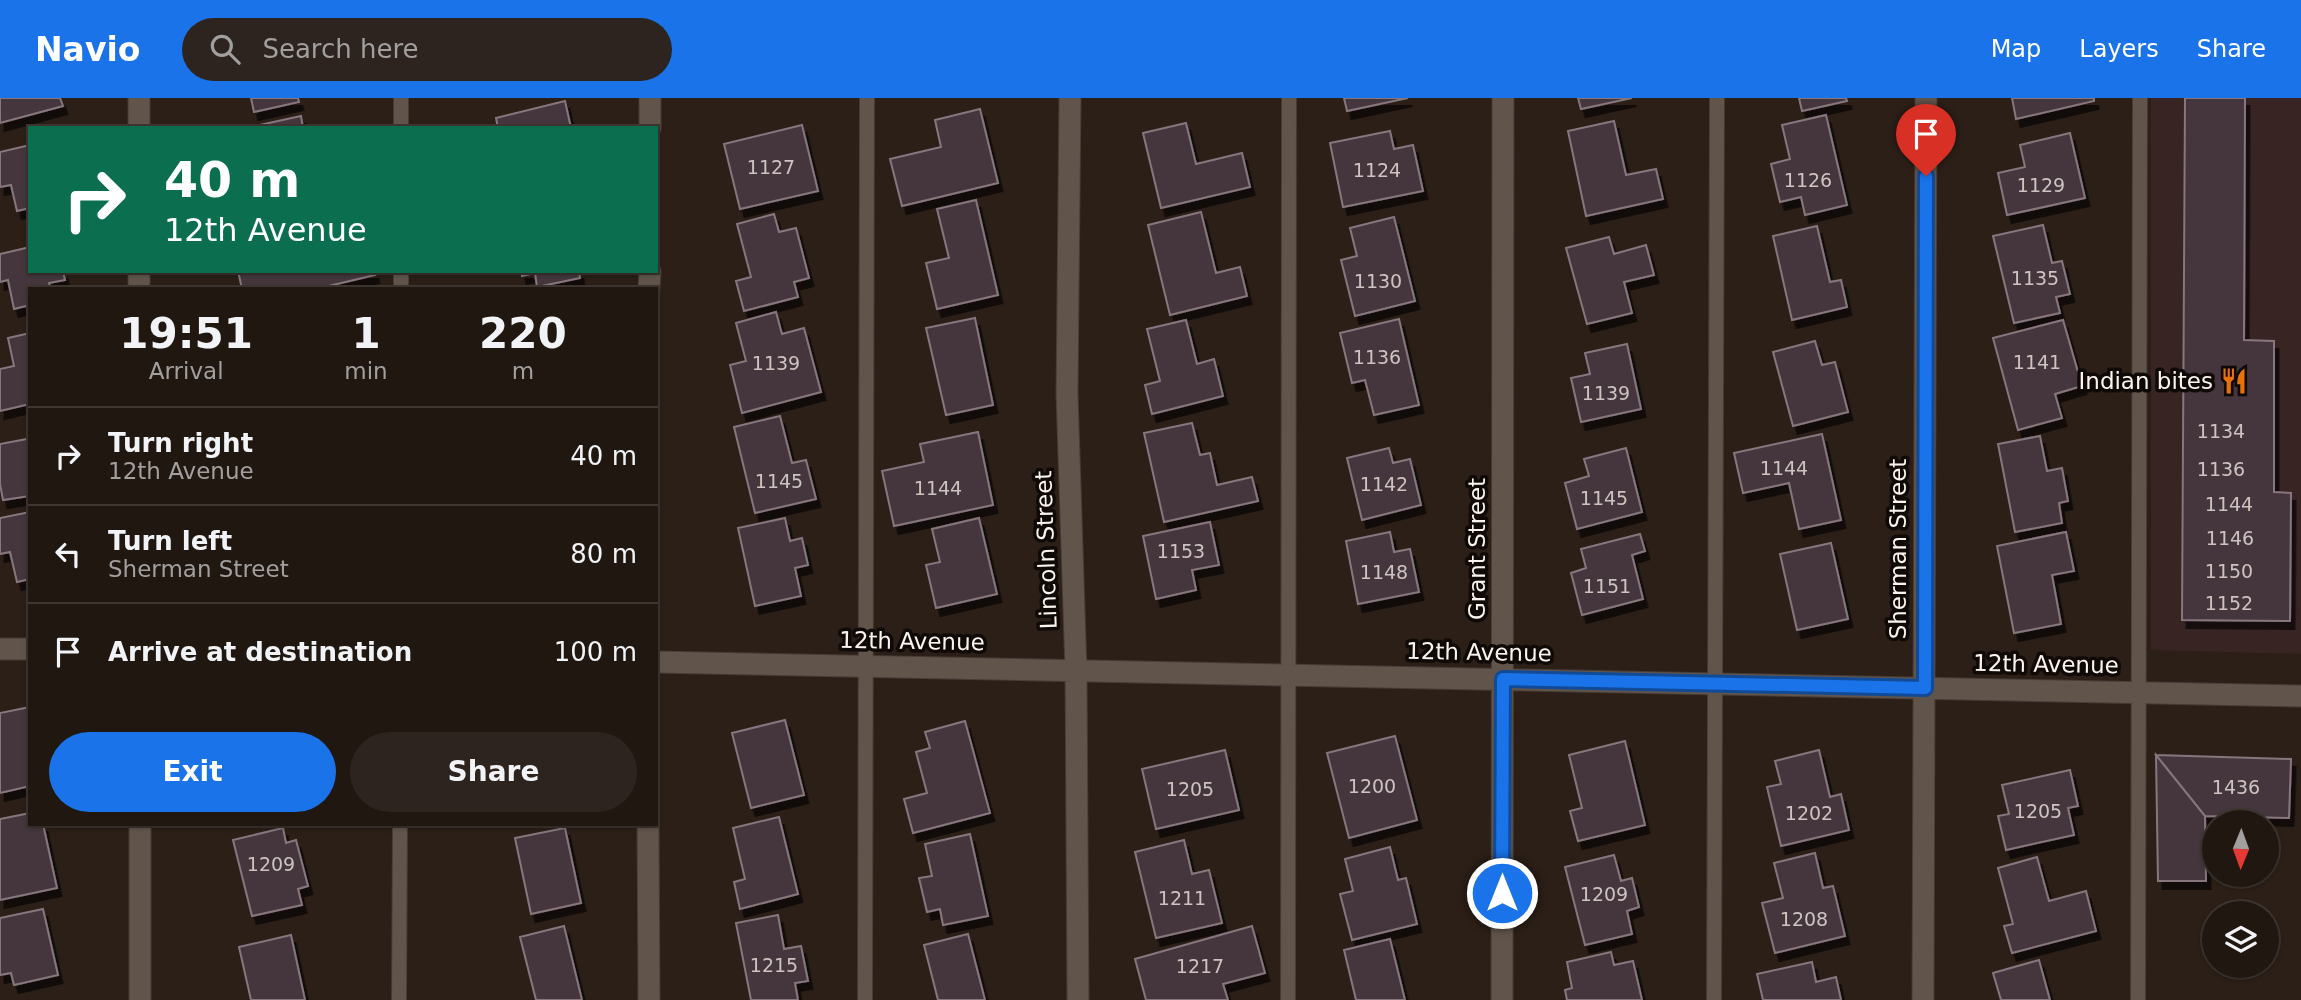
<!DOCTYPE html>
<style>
:root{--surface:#201711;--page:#2d241f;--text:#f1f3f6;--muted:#a29f9f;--line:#3d3631;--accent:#1a73e8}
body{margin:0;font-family:"DejaVu Sans",sans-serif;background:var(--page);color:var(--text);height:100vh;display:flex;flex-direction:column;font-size:26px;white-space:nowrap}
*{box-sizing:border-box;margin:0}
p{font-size:23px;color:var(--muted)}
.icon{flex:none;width:38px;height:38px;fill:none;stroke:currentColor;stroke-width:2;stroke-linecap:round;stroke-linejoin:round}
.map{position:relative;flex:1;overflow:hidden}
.sheet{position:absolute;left:28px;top:189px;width:630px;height:539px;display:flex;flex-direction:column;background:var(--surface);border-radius:0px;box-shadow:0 2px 5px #0004,0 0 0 2px var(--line)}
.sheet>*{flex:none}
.hud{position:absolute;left:28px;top:28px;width:630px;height:147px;border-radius:0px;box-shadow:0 2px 5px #0004,0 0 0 2px var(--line);background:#0b6e4f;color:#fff;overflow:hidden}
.needle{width:46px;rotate:181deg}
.fabs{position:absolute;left:2202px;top:712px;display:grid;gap:14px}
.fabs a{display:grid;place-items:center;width:77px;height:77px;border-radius:50%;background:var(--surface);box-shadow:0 2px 5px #0004,0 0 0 2px var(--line);font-size:35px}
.pin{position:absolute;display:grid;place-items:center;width:60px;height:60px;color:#fff;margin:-72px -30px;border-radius:50% 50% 50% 0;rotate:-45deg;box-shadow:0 0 7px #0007}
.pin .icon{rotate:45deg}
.me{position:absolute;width:77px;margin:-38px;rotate:0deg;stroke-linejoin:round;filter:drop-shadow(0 0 5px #0008)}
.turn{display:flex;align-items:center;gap:24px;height:147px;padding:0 21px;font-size:32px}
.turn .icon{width:91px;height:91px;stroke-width:2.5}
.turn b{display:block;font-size:49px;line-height:60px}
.eta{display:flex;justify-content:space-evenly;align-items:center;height:119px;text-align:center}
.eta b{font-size:42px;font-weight:700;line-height:49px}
.action{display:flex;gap:14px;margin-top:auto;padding:14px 21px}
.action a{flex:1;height:80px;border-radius:42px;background:var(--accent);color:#fff;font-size:28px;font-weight:700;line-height:80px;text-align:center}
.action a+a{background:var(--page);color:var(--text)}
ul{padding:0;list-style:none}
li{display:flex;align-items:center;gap:21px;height:98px;padding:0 21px;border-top:2px solid var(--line)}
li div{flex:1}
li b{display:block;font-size:26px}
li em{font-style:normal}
header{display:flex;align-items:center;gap:42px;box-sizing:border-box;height:98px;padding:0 35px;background:var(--accent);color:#fff}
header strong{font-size:33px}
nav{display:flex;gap:38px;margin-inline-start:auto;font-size:24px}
.search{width:490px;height:63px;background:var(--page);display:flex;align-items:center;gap:18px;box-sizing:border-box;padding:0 24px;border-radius:38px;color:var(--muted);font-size:26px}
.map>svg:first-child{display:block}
.commercial{fill:#372423}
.building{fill:#44363d;stroke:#87767e;stroke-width:2;filter:url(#shadow)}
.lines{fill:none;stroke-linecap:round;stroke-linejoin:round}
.service-casing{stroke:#463c36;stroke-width:16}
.minor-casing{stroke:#463c36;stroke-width:23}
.service{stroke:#61544b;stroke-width:14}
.minor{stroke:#61544b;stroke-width:21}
.route-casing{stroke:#114b97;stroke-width:18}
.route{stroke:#1a73e8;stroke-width:12}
.labels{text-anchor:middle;stroke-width:7;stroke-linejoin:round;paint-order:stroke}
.number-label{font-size:19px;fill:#cdc4c1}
.poi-label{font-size:23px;fill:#fbf3ed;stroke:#0f0a07;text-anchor:end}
.street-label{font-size:23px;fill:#fbf3ed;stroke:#0f0a07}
</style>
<header>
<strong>Navio</strong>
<div class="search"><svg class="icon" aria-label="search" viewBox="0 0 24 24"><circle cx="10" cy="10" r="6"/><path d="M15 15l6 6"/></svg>Search here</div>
<nav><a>Map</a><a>Layers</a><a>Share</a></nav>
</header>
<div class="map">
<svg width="2301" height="902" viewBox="0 0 2301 902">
<defs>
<filter id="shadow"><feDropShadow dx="4.5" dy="8" stdDeviation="0" flood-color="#0009"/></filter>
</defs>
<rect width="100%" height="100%" fill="#2b1f17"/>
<path class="commercial" d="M 2151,0 L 2301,0 L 2301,556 L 2151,552 Z"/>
<path class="building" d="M 0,0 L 60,0 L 63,8 L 0,25 Z
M 251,0 L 298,0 L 299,4 L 254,14 Z
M 1344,0 L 1408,0 L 1347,13 Z
M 1578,0 L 1632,0 L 1581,11 Z
M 1799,0 L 1846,0 L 1847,3 L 1802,13 Z
M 2012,0 L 2094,0 L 2094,3 L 2016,21 Z
M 2185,0 L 2245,0 L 2244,242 L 2274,243 L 2274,394 L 2291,395 L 2290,523 L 2182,522 Z
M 565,3 L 571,30 L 498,30 L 496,20 Z
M 980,11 L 998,85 L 902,108 L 890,61 L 941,49 L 935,22 Z
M 1826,17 L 1847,107 L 1805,117 L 1801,99 L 1780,104 L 1771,66 L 1790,61 L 1782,27 Z
M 301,18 L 303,30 L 246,30 Z
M 1614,23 L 1626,77 L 1656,71 L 1663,101 L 1586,118 L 1568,33 Z
M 1186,25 L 1196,66 L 1242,55 L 1250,89 L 1161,110 L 1143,35 Z
M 802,27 L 818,93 L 740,111 L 724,46 Z
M 1390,33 L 1394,51 L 1413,47 L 1423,93 L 1343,109 L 1330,45 Z
M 2070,35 L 2085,100 L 2007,117 L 1998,75 L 2025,69 L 2020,47 Z
M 30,47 L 30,110 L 17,113 L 11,87 L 0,89 L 0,54 Z
M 976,102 L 998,197 L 937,211 L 926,165 L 949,160 L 937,111 Z
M 1201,114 L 1216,175 L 1240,169 L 1247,198 L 1170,217 L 1148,127 Z
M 774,116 L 779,134 L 796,130 L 809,180 L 794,184 L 798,199 L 744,213 L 736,183 L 751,179 L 737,126 Z
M 1394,119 L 1415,203 L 1355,218 L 1341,162 L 1357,158 L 1350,130 Z
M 2043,127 L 2052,165 L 2062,163 L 2070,196 L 2056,199 L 2060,215 L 2014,225 L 1993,138 Z
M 1817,128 L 1830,184 L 1841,182 L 1847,209 L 1792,222 L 1773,138 Z
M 1609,139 L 1614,156 L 1646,147 L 1654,177 L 1624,184 L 1632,215 L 1587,226 L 1566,150 Z
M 30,149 L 30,173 L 63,173 L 65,182 L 49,185 L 51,191 L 30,191 L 30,207 L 14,211 L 8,182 L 0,184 L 0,156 Z
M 238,173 L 374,173 L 375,177 L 316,191 L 242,191 Z
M 521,173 L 579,173 L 580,180 L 537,189 L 535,175 L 522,178 Z
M 776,214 L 782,236 L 804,230 L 821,294 L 742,315 L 730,267 L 746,263 L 736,225 Z
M 975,220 L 993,307 L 946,317 L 926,230 Z
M 1399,221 L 1419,307 L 1374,317 L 1365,282 L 1352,285 L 1340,235 Z
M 1186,222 L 1197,266 L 1214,261 L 1223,298 L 1152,316 L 1145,287 L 1160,283 L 1147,231 Z
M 2063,222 L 2082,288 L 2055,296 L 2062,320 L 2018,332 L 1993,240 Z
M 30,235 L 30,306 L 0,313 L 0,271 L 14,268 L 8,240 Z
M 1815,243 L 1822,267 L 1835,264 L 1848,314 L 1793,328 L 1773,254 Z
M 1627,246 L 1641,311 L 1581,324 L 1571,280 L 1590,276 L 1585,255 Z
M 780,318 L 792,365 L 806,362 L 816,401 L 755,415 L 734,329 Z
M 1192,325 L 1200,357 L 1210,355 L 1217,387 L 1252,379 L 1258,403 L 1164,424 L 1144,335 Z
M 978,334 L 993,407 L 894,428 L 882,373 L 924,364 L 920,346 Z
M 1822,336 L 1841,422 L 1799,431 L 1789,385 L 1743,395 L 1734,355 Z
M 2040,338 L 2047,373 L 2062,370 L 2068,403 L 2059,405 L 2062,425 L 2015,434 L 1998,346 Z
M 27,341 L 30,356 L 30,398 L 3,402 L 0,386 L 0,346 Z
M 1389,350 L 1393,365 L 1410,361 L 1421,407 L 1362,422 L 1347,360 Z
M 1626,350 L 1642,414 L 1577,431 L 1565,385 L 1589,378 L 1584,361 Z
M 30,414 L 30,481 L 17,484 L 10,454 L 0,456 L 0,420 Z
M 785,420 L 790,443 L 802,440 L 808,467 L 795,470 L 801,498 L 755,508 L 738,430 Z
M 979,420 L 997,496 L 936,510 L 926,467 L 940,464 L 932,431 Z
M 1210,424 L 1219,467 L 1192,472 L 1196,492 L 1156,501 L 1143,438 Z
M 1390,434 L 1394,454 L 1410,451 L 1419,494 L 1358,506 L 1346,443 Z
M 2066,434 L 2074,473 L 2052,477 L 2061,526 L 2014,535 L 1997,448 Z
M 1640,436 L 1645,453 L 1632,457 L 1643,501 L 1582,517 L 1571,475 L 1586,470 L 1581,451 Z
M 1831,445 L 1848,521 L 1797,532 L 1780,456 Z
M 30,609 L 30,688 L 0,695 L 0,615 Z
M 785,622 L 804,697 L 751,710 L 732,635 Z
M 965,623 L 990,715 L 913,735 L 904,701 L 927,695 L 916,654 L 930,650 L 925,634 Z
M 1395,638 L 1417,722 L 1349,740 L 1327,655 Z
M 1625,643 L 1645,727 L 1578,743 L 1570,713 L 1582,710 L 1569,657 Z
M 1225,652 L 1239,712 L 1156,731 L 1142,671 Z
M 1819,652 L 1830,699 L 1841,696 L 1849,732 L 1781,748 L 1767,689 L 1781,686 L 1775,663 Z
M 2156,657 L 2291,661 L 2289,720 L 2205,718 Z
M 2156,657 L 2205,718 L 2206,783 L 2158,783 Z
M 2070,672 L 2078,708 L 2068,710 L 2074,737 L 2006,752 L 1998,718 L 2009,716 L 2002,687 Z
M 30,715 L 30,726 L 43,726 L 57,790 L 0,802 L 0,721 Z
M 779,719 L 798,796 L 740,811 L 734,784 L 745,781 L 733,730 Z
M 283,730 L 286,745 L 296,742 L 308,788 L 298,791 L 302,807 L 252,818 L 233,742 Z
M 565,730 L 581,805 L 531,816 L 515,740 Z
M 970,736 L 988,818 L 943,827 L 940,811 L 927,814 L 919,780 L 932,778 L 925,746 Z
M 1184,742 L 1192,776 L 1209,772 L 1222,825 L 1156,840 L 1135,754 Z
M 1390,749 L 1398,782 L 1406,780 L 1417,826 L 1352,842 L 1340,796 L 1353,793 L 1345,761 Z
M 1815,755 L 1823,790 L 1833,788 L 1845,838 L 1775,855 L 1762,805 L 1783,800 L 1774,765 Z
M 1614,757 L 1621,783 L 1632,780 L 1639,809 L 1627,813 L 1632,836 L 1585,847 L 1565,769 Z
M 2037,759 L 2049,803 L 2086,793 L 2096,833 L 2012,855 L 2004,828 L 2013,826 L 1998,770 Z
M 43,811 L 58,877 L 14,887 L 11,875 L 0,877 L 0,820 Z
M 778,817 L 784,851 L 801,848 L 808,883 L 795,885 L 798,902 L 751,902 L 736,825 Z
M 564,828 L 582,902 L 536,902 L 520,839 Z
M 1252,828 L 1265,875 L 1223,886 L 1228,902 L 1146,902 L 1135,861 Z
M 968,836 L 985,902 L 938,902 L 924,847 Z
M 291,837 L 305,902 L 251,902 L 239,849 Z
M 1390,841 L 1405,902 L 1356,902 L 1344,852 Z
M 1611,854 L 1614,867 L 1633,863 L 1642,902 L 1567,902 L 1565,892 L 1572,890 L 1567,864 Z
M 2039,862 L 2050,902 L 2001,902 L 1993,875 Z
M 1812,864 L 1816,884 L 1836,879 L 1841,902 L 1763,902 L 1757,876 Z"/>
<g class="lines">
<g class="service-casing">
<path id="service" d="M 401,30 L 401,0
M 401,191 L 401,173
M 399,902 L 400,726
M 865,902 L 867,0
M 1288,902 L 1289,0
M 1714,902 L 1717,0
M 2138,902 L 2140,0"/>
</g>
<g class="minor-casing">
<path id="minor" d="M 1070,0 L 1067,296 L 1076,573 L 1078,902
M 139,30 L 139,0
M 650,30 L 650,0
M 139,191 L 139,173
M 649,191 L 650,173
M 0,551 L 30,551
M 656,564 L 2301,598
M 140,726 L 140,902
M 648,726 L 649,902
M 1502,902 L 1503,0
M 1923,902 L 1926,0"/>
</g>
<use href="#service" class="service"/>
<use href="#minor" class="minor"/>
</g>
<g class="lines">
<g class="route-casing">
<path id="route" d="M 1502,795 L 1503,581 L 1925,590 L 1926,78"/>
</g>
<use href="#route" class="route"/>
</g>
<defs>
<g id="restaurant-bare" transform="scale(2.1)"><path d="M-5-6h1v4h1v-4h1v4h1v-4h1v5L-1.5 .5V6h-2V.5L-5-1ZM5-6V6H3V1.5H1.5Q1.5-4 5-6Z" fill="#e8710a" stroke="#0f0a07" stroke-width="2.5" paint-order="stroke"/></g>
</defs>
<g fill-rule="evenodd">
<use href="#restaurant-bare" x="2234" y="283"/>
</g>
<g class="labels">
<g class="number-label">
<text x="771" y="76">1127</text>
<text x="1377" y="79">1124</text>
<text x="1808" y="89">1126</text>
<text x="2041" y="94">1129</text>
<text x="2035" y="187">1135</text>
<text x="1378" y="190">1130</text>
<text x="1377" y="266">1136</text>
<text x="2037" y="271">1141</text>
<text x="776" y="272">1139</text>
<text x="1606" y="302">1139</text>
<text x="2221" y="340">1134</text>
<text x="1784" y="377">1144</text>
<text x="2221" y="378">1136</text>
<text x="779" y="390">1145</text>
<text x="1384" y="393">1142</text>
<text x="938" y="397">1144</text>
<text x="1604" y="407">1145</text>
<text x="2229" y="413">1144</text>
<text x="2230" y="447">1146</text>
<text x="1181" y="460">1153</text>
<text x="2229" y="480">1150</text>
<text x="1384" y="481">1148</text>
<text x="1607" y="495">1151</text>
<text x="2229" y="512">1152</text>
<text x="1372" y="695">1200</text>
<text x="2236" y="696">1436</text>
<text x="1190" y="698">1205</text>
<text x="2038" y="720">1205</text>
<text x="1809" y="722">1202</text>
<text x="271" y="773">1209</text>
<text x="1604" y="803">1209</text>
<text x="1182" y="807">1211</text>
<text x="1804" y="828">1208</text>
<text x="774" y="874">1215</text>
<text x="1200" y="875">1217</text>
</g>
<g class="poi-label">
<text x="2213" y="291">Indian bites</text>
</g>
<g class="street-label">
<text transform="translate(1477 451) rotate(-90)" y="8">Grant Street</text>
<text transform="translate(1898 451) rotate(-90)" y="8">Sherman Street</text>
<text transform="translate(1046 452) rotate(-92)" y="8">Lincoln Street</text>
<text transform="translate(912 543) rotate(1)" y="8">12th Avenue</text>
<text transform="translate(1479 554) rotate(1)" y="8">12th Avenue</text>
<text transform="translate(2046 566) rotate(1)" y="8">12th Avenue</text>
</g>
</g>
</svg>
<div class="fabs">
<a><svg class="needle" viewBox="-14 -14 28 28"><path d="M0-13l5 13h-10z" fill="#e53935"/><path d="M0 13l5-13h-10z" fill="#a29f9f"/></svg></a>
<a><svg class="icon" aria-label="layers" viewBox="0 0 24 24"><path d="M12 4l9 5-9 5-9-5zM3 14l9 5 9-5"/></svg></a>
</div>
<div class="pin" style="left:1926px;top:78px;background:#d93025"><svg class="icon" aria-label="arrive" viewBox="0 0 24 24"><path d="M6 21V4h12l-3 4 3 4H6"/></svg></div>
<svg class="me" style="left:1502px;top:795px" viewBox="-20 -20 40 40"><circle r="17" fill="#1a73e8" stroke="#fff" stroke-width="3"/><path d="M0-11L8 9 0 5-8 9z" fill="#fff"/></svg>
<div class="hud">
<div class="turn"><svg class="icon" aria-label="right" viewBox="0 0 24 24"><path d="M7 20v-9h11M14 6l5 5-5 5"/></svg><div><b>40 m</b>12th Avenue</div></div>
</div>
<section class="sheet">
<div class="eta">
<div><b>19:51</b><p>Arrival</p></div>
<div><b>1</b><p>min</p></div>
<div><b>220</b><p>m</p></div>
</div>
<ul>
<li><svg class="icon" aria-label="right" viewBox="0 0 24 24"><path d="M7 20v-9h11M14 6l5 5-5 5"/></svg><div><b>Turn right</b><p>12th Avenue</p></div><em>40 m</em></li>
<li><svg class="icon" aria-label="left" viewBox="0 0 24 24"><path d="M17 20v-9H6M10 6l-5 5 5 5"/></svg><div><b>Turn left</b><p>Sherman Street</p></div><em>80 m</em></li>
<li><svg class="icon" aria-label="arrive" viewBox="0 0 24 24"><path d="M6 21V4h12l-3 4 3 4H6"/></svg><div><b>Arrive at destination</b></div><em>100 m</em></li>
</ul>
<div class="action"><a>Exit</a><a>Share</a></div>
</section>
</div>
